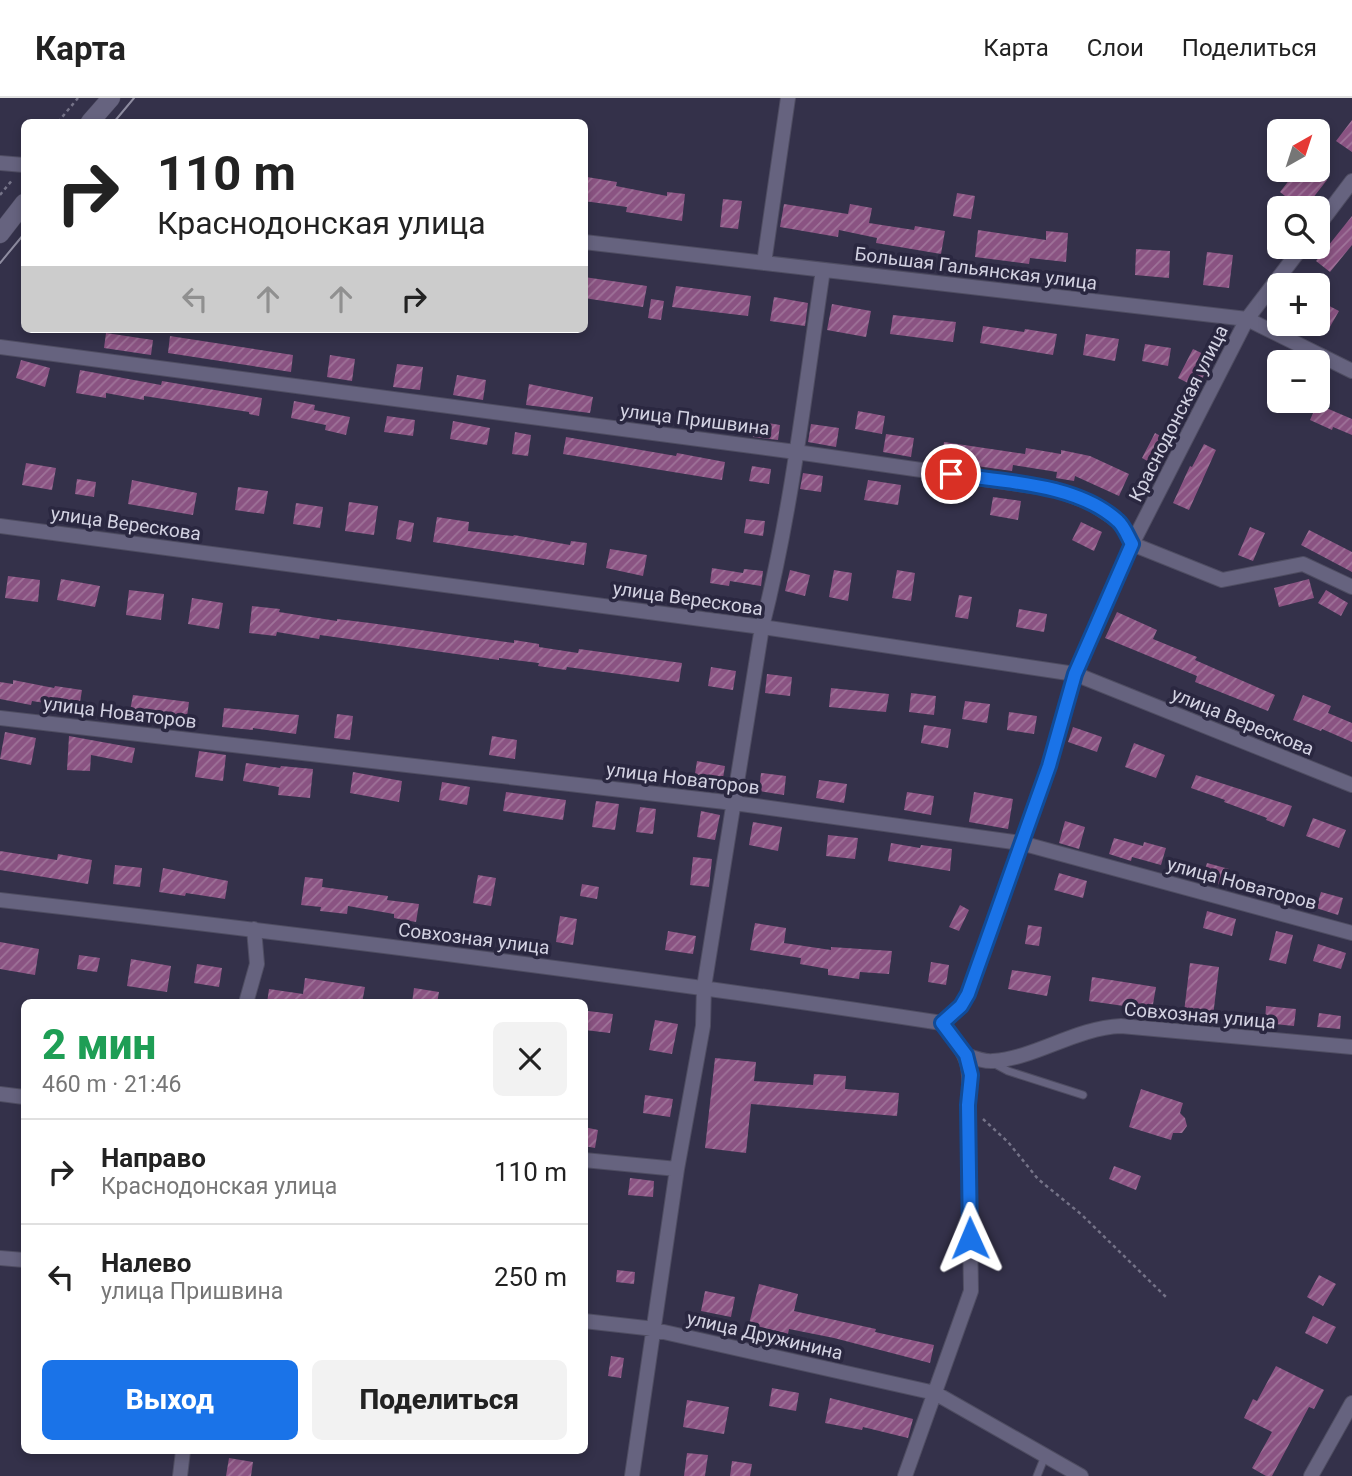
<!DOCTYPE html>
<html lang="ru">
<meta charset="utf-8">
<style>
:root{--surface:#fff;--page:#f2f2f2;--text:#222;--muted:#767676;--line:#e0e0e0;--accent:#1a73e8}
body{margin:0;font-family:Roboto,sans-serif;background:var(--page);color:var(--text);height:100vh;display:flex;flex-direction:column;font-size:26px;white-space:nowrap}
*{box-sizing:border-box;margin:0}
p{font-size:23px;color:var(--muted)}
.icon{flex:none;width:38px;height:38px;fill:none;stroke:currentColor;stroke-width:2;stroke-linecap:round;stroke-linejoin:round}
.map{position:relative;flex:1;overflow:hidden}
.side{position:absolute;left:21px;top:901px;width:567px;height:455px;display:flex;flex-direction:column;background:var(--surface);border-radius:10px;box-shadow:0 4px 10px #0003}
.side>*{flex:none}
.banner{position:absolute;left:21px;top:21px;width:567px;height:214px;border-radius:10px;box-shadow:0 4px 10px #0003;background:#fff;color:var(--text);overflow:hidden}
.needle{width:46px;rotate:39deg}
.fabs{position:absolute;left:1267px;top:21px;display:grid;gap:14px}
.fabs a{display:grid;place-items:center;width:63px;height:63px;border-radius:10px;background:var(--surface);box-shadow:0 4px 10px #0003;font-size:35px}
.pin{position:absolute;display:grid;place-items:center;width:60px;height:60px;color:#fff;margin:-30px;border:4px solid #fff;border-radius:50%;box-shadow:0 2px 7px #0007}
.me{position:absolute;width:77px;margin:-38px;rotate:359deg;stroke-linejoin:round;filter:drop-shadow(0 0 5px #0008)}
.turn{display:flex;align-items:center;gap:24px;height:147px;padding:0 21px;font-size:32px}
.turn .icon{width:91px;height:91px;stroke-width:2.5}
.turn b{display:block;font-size:49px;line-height:60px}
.lanes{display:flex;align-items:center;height:66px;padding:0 21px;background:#0003;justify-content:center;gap:35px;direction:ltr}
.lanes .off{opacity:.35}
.round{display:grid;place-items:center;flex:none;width:74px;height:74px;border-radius:10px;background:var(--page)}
.headline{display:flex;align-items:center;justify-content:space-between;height:119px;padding:0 21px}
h1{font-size:42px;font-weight:800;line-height:52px;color:#1e9e55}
.button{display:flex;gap:14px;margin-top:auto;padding:14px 21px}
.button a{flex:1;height:80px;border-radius:10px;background:var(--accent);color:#fff;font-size:28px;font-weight:800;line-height:80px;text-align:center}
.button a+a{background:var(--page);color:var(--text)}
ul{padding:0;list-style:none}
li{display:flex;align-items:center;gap:21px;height:105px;padding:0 21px;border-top:2px solid var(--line)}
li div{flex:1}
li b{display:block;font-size:26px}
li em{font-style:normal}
header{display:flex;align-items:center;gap:42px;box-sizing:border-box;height:98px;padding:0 35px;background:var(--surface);border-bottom:2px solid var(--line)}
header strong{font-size:33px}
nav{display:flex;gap:38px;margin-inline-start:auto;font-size:24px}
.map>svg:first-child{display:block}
.building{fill:url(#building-hatch)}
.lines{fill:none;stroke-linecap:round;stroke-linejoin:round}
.lane-casing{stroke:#4f4d62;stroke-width:9}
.street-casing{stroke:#4f4d62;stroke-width:16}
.secondary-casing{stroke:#4f4d62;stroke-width:19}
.path{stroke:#757388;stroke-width:2.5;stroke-dasharray:3.5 3.5;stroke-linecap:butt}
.lane{stroke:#66637f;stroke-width:7}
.street{stroke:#66637f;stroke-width:14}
.secondary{stroke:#66637f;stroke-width:18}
.tram{stroke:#8e8ca0;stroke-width:2}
.route-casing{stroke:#114b97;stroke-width:18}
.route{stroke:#1a73e8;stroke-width:12}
.labels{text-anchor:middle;stroke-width:7;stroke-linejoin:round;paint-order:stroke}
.street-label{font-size:19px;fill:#d3d2e2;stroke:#2a2740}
</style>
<header>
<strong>Карта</strong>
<nav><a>Карта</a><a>Слои</a><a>Поделиться</a></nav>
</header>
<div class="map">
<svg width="1352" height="1378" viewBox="0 0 1352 1378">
<defs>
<pattern id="building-hatch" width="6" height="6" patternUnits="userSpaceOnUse" patternTransform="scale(1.75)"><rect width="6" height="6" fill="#8a5382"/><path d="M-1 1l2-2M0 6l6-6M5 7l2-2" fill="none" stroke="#9f7399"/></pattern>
</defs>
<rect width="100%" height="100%" fill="#34314a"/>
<path class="building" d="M 1352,22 L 1352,54 L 1336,43 Z
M 1297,72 L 1314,72 L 1327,82 L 1305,110 L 1300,110 L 1280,94 Z
M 587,79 L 617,84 L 616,88 L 667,98 L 667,94 L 685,96 L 682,123 L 626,114 L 627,109 L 584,103 Z
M 957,95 L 975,98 L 971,121 L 953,118 Z
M 723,101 L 742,103 L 738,131 L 720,129 Z
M 784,106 L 848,116 L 850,106 L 872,110 L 869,125 L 914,132 L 915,128 L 945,133 L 941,156 L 876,145 L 877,140 L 839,132 L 838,139 L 780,129 Z
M 1352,118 L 1352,147 L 1330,174 L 1316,163 Z
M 978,132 L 1046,142 L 1046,133 L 1068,135 L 1066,164 L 1030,160 L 1029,166 L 975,159 Z
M 1136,151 L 1170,153 L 1169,180 L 1135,177 Z
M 1207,154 L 1233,157 L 1229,190 L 1203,187 Z
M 584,179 L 647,188 L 643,209 L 584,200 Z
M 676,188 L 751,198 L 748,218 L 672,209 Z
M 774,199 L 808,205 L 805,228 L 770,223 Z
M 651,201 L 664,203 L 661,222 L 648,220 Z
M 1318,202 L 1339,213 L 1327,234 L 1318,229 Z
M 832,206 L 871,213 L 866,239 L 827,232 Z
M 893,217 L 956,224 L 953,244 L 890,236 Z
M 983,228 L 1024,234 L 1025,231 L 1057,236 L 1053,257 L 980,245 Z
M 106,235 L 153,242 L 151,257 L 104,250 Z
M 1086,236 L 1119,241 L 1115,263 L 1083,257 Z
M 170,238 L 293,257 L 291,274 L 168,255 Z
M 1145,246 L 1171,250 L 1168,268 L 1142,263 Z
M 1193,251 L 1212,260 L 1198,290 L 1178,280 Z
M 330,257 L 355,261 L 352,283 L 327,279 Z
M 21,262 L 50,270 L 45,289 L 16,280 Z
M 397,266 L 423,269 L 420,292 L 393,289 Z
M 1279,270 L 1279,303 L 1267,298 Z
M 80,272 L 161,287 L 162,283 L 262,300 L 259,318 L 249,316 L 249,314 L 144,298 L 144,302 L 106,295 L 106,300 L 76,295 Z
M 457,277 L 486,282 L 483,302 L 453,297 Z
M 529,286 L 593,299 L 590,315 L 526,307 Z
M 294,303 L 315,307 L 314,312 L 350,319 L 346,337 L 325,332 L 326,327 L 291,320 Z
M 1317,306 L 1352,321 L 1352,337 L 1333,329 L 1332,332 L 1310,322 Z
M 858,313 L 885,318 L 882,336 L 855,331 Z
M 387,318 L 415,322 L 413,338 L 384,334 Z
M 453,323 L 490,330 L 487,347 L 450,341 Z
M 756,323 L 780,327 L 778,342 L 753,339 Z
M 811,326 L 839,330 L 836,349 L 808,344 Z
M 515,334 L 531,337 L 528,358 L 512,356 Z
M 1155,335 L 1172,344 L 1158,369 L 1142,360 Z
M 886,336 L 914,340 L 911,359 L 883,354 Z
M 566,339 L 676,358 L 677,355 L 725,364 L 722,382 L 563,356 Z
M 944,344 L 1025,356 L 1026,350 L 1061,356 L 1061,352 L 1090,358 L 1129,376 L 1119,398 L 1075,378 L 1074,383 L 1056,380 L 1057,374 L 1013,367 L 1012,373 L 941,363 Z
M 1204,346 L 1216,352 L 1189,412 L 1173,405 L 1190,368 L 1192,369 Z
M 26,365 L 56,370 L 52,392 L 22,387 Z
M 752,368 L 771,371 L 769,386 L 749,383 Z
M 803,375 L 823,378 L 821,394 L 800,391 Z
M 77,381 L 96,384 L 94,399 L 75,396 Z
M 132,382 L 197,395 L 193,417 L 128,406 Z
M 868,382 L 901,387 L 898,407 L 864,402 Z
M 238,389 L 268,393 L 264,416 L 235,412 Z
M 993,399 L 1021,403 L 1018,422 L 990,417 Z
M 349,404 L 378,408 L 374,437 L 345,433 Z
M 296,405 L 323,409 L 320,430 L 293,426 Z
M 437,419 L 469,424 L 468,433 L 513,438 L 514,437 L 570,447 L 571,443 L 587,445 L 584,467 L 433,444 Z
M 746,421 L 765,423 L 763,438 L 744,435 Z
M 399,422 L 414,425 L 411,444 L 396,441 Z
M 1081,424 L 1102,434 L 1094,453 L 1072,442 Z
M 1250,429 L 1265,435 L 1253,463 L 1238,457 Z
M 1309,432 L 1352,454 L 1352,474 L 1301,447 Z
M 610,451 L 647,457 L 643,478 L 606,470 Z
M 712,470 L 743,475 L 744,471 L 763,473 L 761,488 L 730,483 L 729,488 L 710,485 Z
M 790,472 L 810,477 L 805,498 L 785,493 Z
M 834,472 L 852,475 L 848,503 L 829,499 Z
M 897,472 L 915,475 L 911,503 L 892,500 Z
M 8,478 L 40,482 L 38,504 L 5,500 Z
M 61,481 L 100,488 L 95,509 L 57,502 Z
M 1309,481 L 1314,500 L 1279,509 L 1274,490 Z
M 129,492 L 164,496 L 161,522 L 126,517 Z
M 1326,492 L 1348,505 L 1341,518 L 1318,505 Z
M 959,497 L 972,499 L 968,521 L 955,519 Z
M 192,500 L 223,505 L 219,531 L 188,526 Z
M 252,508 L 280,511 L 279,514 L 337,523 L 337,521 L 370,525 L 514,545 L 514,542 L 539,546 L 539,549 L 578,555 L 579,551 L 682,565 L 679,584 L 567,569 L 566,572 L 538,568 L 539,565 L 499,560 L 499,562 L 320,537 L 319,541 L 277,534 L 276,538 L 249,535 Z
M 1019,511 L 1047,516 L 1044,534 L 1016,529 Z
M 1117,514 L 1157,532 L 1153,541 L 1197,559 L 1195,562 L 1275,597 L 1268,613 L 1195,584 L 1197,578 L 1105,540 Z
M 711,569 L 736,573 L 733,592 L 708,588 Z
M 767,576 L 792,579 L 790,598 L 765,595 Z
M 13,582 L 54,590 L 55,588 L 82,592 L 79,610 L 32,603 L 31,607 L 0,601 L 0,584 L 13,586 Z
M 831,590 L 889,596 L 886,614 L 829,609 Z
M 911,595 L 936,598 L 934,617 L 909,614 Z
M 133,597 L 189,604 L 186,626 L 158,622 L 158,617 L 130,613 Z
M 1303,597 L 1331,608 L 1328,615 L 1352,625 L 1352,644 L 1322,631 L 1321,633 L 1293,622 Z
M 965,603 L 990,606 L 987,625 L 962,621 Z
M 224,610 L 299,617 L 296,636 L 253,630 L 253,632 L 222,629 Z
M 1009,614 L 1037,618 L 1034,636 L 1007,632 Z
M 337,616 L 353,618 L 350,642 L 334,640 Z
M 924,627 L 951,631 L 948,650 L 921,645 Z
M 1073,629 L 1102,639 L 1097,654 L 1068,644 Z
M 5,634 L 36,640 L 31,667 L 0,661 Z
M 69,638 L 135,650 L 132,665 L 91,657 L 90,673 L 67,672 Z
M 492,638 L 517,642 L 515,661 L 489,657 Z
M 1134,645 L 1165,657 L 1156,680 L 1125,669 Z
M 199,653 L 226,657 L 223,683 L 195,679 Z
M 697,663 L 725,668 L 722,686 L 694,682 Z
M 246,665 L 280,670 L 281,668 L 313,671 L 310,700 L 278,697 L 279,689 L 243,683 Z
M 353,674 L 402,683 L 399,704 L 350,695 Z
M 761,675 L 786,678 L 784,697 L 759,693 Z
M 1196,677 L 1292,708 L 1284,729 L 1266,722 L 1267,720 L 1224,704 L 1225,702 L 1191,690 Z
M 819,682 L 847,686 L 844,705 L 816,700 Z
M 442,684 L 470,689 L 467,707 L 439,702 Z
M 506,694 L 566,702 L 563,722 L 503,713 Z
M 907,694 L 934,698 L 931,717 L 904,712 Z
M 974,694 L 1013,701 L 1008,731 L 969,724 Z
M 596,703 L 619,706 L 615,732 L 592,729 Z
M 640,709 L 656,711 L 653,736 L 636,734 Z
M 701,713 L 720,717 L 715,742 L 697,739 Z
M 1313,720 L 1346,732 L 1339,750 L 1306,738 Z
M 1065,723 L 1085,729 L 1079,751 L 1059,745 Z
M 753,724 L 782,729 L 778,753 L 749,747 Z
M 828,737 L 858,740 L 855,761 L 826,758 Z
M 1114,740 L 1143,748 L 1144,744 L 1166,750 L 1161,767 L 1132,759 L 1131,763 L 1109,756 Z
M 891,745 L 920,750 L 921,747 L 952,751 L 950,773 L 888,763 Z
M 0,753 L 57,762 L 58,756 L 92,762 L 88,786 L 0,772 Z
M 693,759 L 712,761 L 709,789 L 690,787 Z
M 1207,765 L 1229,771 L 1224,788 L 1202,781 Z
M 115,767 L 142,770 L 140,789 L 113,786 Z
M 163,770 L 228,783 L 225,801 L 186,795 L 185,798 L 159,794 Z
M 1059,775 L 1087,783 L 1083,800 L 1054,792 Z
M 478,777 L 496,780 L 491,808 L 473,805 Z
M 305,779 L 323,781 L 322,789 L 388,798 L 387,802 L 419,806 L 416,824 L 394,820 L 394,816 L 348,808 L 347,816 L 320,813 L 321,809 L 301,807 Z
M 582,786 L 599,789 L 597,801 L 580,798 Z
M 1321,794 L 1343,800 L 1338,817 L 1316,810 Z
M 960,807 L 969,812 L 959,833 L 949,829 Z
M 1207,813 L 1236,821 L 1232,838 L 1203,830 Z
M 560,818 L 577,821 L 573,847 L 556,844 Z
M 755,825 L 786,830 L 784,845 L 831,852 L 831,849 L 892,853 L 889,876 L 860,874 L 859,881 L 828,877 L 828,871 L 800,866 L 801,860 L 750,852 Z
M 1028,827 L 1042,829 L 1039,848 L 1025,846 Z
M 668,833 L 696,838 L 693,856 L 665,852 Z
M 1276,833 L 1293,837 L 1286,866 L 1269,862 Z
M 0,844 L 39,851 L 35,877 L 0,871 Z
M 1318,846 L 1346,855 L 1341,871 L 1313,863 Z
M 79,857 L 100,860 L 97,874 L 77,871 Z
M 131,861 L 171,868 L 167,894 L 127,888 Z
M 931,864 L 949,867 L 946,887 L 928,884 Z
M 1190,865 L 1219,869 L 1213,918 L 1184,914 Z
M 197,866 L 222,870 L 219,889 L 194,885 Z
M 1012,872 L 1051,878 L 1047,898 L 1008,891 Z
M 1092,879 L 1156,889 L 1152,912 L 1089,903 Z
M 305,880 L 365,889 L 362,905 L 316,901 L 316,905 L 267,905 L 269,891 L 303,896 Z
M 414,890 L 439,894 L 437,905 L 412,905 Z
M 1266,908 L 1296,911 L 1294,928 L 1265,925 Z
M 588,913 L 613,916 L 610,935 L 585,932 Z
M 1319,915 L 1341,918 L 1340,931 L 1317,929 Z
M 655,922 L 678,926 L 672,956 L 649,952 Z
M 715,960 L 756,964 L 754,983 L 813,987 L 814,976 L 846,978 L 845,991 L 899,995 L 897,1018 L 751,1006 L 746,1055 L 705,1050 Z
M 1141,991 L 1183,1005 L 1180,1015 L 1185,1020 L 1187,1028 L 1182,1035 L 1173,1035 L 1171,1042 L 1129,1029 Z
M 645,997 L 673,1001 L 670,1019 L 643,1015 Z
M 584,1029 L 598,1032 L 595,1050 L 584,1048 Z
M 1114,1068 L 1141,1078 L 1136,1092 L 1109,1081 Z
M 630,1080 L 654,1083 L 653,1099 L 628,1097 Z
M 617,1172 L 635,1174 L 634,1186 L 616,1184 Z
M 1319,1177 L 1336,1186 L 1323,1208 L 1307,1199 Z
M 759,1186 L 798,1196 L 794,1213 L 876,1231 L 875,1234 L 934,1247 L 930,1265 L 834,1240 L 789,1231 L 788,1236 L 749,1226 Z
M 705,1193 L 735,1199 L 731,1219 L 701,1213 Z
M 1313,1218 L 1336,1229 L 1327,1246 L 1305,1235 Z
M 611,1258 L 624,1260 L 621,1280 L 608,1278 Z
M 1276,1268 L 1324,1292 L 1314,1311 L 1309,1309 L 1272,1378 L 1266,1378 L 1252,1370 L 1272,1334 L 1244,1320 L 1253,1301 L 1257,1303 Z
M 772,1290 L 799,1295 L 796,1313 L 769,1308 Z
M 830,1300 L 913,1321 L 908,1340 L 863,1329 L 862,1332 L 825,1325 Z
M 687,1302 L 729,1309 L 724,1336 L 683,1329 Z
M 687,1355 L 708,1357 L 705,1378 L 684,1378 Z
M 229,1360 L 253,1364 L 251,1378 L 226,1378 Z
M 732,1363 L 752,1366 L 750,1378 L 730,1378 Z"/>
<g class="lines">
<g class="lane-casing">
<path id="lane" d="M 995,966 L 1008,973 L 1083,997
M 1037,1378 L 1045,1358"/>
</g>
<g class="street-casing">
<path id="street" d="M 0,65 L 24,67
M 1318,128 L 1352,83
M 584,144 L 1247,221 L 1352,273
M 764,165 L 788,0
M 0,249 L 796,354 L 1054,391 L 1091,405 L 1120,424 L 1132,446 L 1222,482 L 1303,466 L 1352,489
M 0,428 L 762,529 L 1075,576 L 1352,687
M 0,620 L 734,705 L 1021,745 L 1352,835
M 0,802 C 315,838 629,877 942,925
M 246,905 L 257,866 L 254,831
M 966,957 C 974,960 984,964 993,963 C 1036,960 1075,930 1121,928 L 1352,949
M 0,996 L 24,999
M 584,1062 L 677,1071
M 0,1160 L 24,1162
M 584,1223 L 646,1230 L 935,1295 L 1081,1378
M 180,1378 L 183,1353
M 632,1378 L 677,1071 L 703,928 L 704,889 L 762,529 C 792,412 805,291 823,172
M 905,1378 L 971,1193 L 968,1007 C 972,962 968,960 942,925 L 961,908 L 968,896 L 1049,668 L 1075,576 L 1132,446 L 1247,221 L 1302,149
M 1311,1378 L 1352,1305"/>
</g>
<g class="secondary-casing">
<path id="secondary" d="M 90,24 L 111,0
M 0,136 L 24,105"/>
</g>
<path class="path" d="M 58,24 L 78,0
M 0,97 L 13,81
M 983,1021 L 1008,1044 L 1038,1081 L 1082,1117 L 1166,1199"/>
<use href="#lane" class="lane"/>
<use href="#street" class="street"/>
<use href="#secondary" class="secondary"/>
<path class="tram" d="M 114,24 L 134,0
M 0,165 L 24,136"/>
</g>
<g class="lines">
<g class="route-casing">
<path id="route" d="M 951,376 C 1003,384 1077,385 1118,423 C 1124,428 1128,439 1132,446 L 1075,576 L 1049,668 L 968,896 L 961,908 L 942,925 L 966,957 L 971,977 L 968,1007 L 970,1140"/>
</g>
<use href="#route" class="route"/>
</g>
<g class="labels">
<g class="street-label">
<text transform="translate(976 170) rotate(7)" y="7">Большая Гальянская улица</text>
<text transform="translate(1178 315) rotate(-63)" y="7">Краснодонская улица</text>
<text transform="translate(695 321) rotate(7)" y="7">улица Пришвина</text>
<text transform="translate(126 425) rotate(8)" y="7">улица Верескова</text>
<text transform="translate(688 500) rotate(8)" y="7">улица Верескова</text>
<text transform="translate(120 614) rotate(7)" y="7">улица Новаторов</text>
<text transform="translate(1243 623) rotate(22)" y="7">улица Верескова</text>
<text transform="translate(683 680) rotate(7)" y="7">улица Новаторов</text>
<text transform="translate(1242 785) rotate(15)" y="7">улица Новаторов</text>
<text transform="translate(474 840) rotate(7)" y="7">Совхозная улица</text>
<text transform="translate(1200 917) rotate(5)" y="7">Совхозная улица</text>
<text transform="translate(765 1237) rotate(13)" y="7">улица Дружинина</text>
</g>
</g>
</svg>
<div class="fabs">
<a><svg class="needle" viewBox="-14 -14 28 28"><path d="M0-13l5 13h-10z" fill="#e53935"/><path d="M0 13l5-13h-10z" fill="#767676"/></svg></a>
<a><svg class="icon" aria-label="search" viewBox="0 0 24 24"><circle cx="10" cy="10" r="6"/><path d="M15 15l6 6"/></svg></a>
<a>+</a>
<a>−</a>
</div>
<div class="pin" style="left:951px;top:376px;background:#d93025"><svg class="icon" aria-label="arrive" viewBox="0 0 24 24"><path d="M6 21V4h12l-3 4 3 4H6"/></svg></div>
<svg class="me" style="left:970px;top:1140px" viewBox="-20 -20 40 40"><path d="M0-17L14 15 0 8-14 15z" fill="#1a73e8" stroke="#fff" stroke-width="4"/></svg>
<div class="banner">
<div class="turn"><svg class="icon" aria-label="right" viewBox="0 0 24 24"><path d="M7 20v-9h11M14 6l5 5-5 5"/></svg><div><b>110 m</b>Краснодонская улица</div></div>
<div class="lanes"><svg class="icon off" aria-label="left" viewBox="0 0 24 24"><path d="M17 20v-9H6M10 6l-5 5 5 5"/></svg><svg class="icon off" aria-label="ahead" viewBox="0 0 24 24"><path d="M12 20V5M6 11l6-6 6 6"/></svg><svg class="icon off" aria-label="ahead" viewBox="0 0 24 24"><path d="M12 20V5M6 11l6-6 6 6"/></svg><svg class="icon" aria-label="right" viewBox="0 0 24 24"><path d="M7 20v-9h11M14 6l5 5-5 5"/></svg></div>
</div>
<section class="side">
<div class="headline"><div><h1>2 мин</h1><p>460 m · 21:46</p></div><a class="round"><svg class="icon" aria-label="close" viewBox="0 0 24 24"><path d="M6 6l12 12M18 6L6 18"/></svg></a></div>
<ul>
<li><svg class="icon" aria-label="right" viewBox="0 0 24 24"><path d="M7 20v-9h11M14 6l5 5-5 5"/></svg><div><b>Направо</b><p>Краснодонская улица</p></div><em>110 m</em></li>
<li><svg class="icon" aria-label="left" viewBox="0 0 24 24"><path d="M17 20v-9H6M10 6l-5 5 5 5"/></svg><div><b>Налево</b><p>улица Пришвина</p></div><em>250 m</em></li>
</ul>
<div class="button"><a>Выход</a><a>Поделиться</a></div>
</section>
</div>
